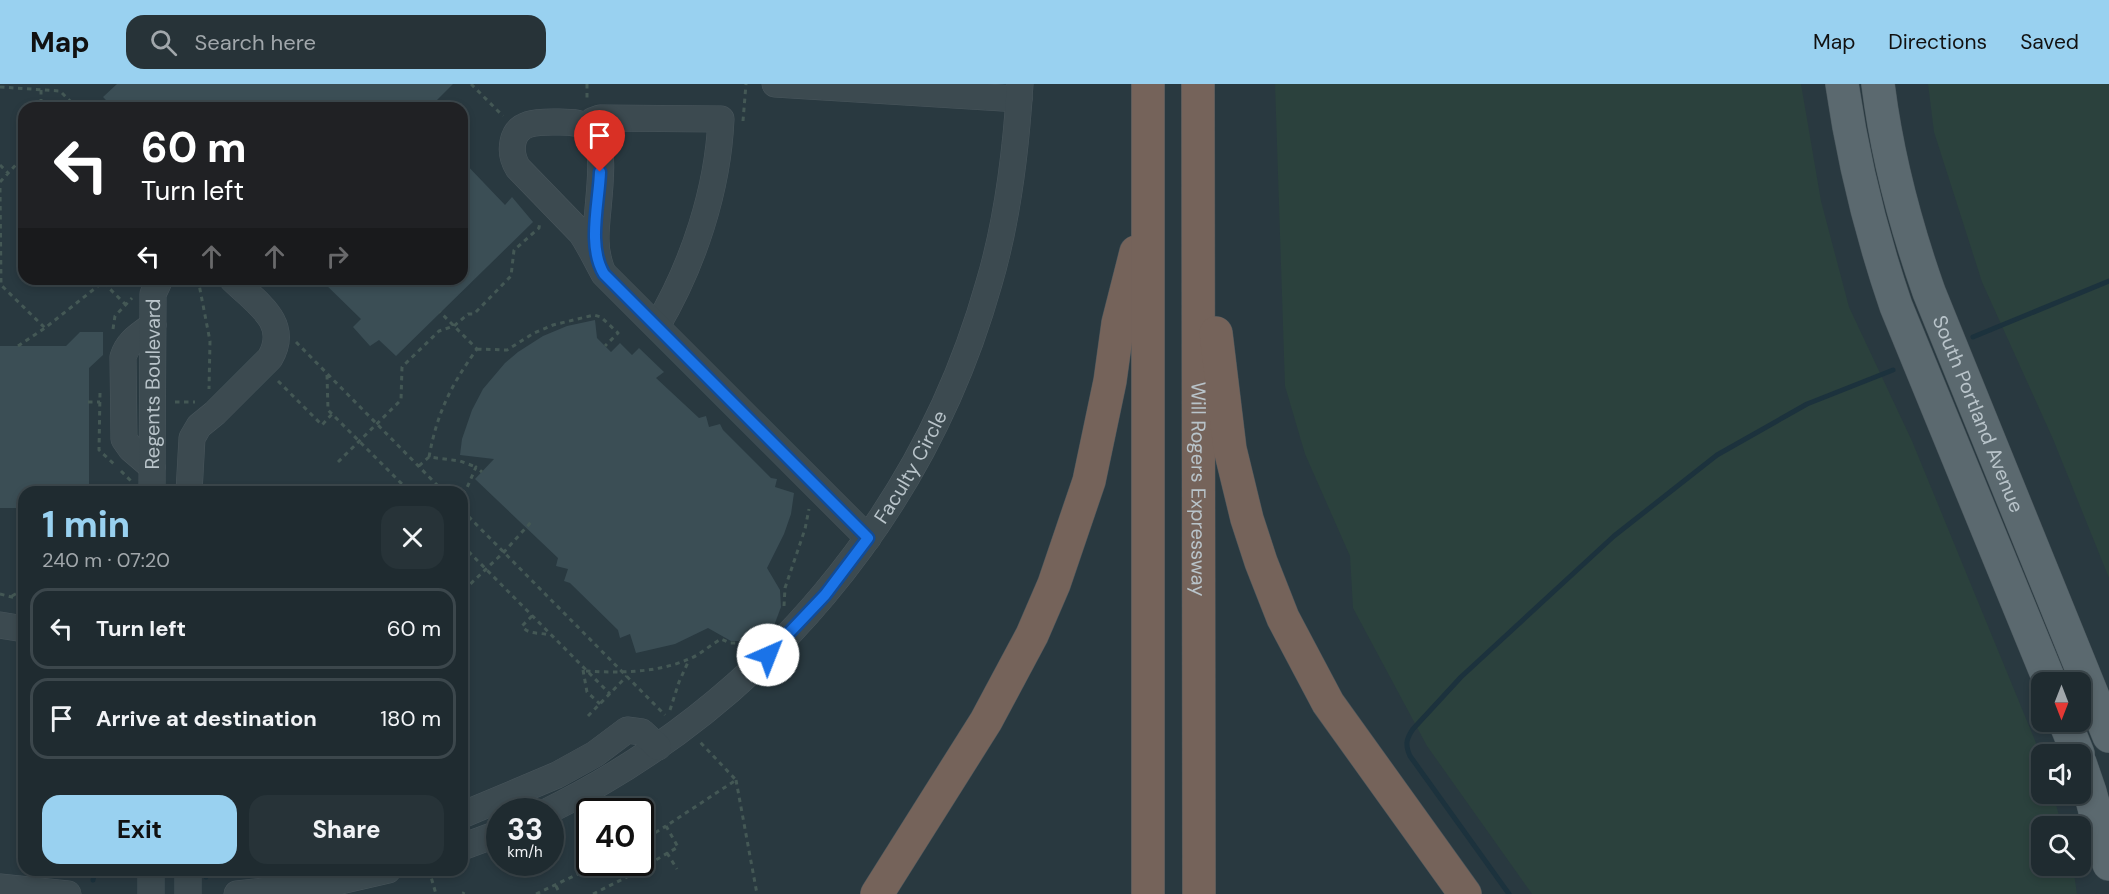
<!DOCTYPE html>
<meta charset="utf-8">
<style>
:root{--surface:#1f2b30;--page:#273338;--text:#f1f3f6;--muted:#a1a7ab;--line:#3c474c;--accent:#99d1f0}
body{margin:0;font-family:"DM Sans",sans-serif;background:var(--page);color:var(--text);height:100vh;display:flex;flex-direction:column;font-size:22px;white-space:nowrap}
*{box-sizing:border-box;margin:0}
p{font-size:20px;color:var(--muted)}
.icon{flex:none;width:33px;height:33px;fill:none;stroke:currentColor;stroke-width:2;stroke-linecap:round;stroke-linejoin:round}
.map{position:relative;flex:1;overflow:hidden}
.details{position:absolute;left:18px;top:402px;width:450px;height:390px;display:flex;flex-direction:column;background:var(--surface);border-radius:18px;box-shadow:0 3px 9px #0003,0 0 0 2px var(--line)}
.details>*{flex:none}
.guide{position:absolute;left:18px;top:18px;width:450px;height:183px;border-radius:18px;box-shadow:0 3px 9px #0003,0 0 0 2px var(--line);background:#202124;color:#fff;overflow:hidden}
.needle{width:39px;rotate:180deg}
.tools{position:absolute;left:2031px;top:588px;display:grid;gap:12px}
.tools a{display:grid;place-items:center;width:60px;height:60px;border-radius:12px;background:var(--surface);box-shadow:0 3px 9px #0003,0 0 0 2px var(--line);font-size:30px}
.speed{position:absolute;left:486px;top:714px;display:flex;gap:12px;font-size:30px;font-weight:700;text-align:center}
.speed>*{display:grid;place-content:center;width:78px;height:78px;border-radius:50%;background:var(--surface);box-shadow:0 3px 9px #0003,0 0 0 2px var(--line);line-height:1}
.speed small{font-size:15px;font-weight:400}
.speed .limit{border:3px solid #111;border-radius:9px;background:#fff;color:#111}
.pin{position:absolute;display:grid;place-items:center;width:51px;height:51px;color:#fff;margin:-62px -26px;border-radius:50% 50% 50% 0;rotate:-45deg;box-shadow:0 0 6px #0007}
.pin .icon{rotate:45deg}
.me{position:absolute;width:66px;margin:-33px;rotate:44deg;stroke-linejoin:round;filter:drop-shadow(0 0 4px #0008)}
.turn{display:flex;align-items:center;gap:21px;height:126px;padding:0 24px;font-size:27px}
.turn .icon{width:78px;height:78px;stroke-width:2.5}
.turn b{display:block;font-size:42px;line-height:51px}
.lanes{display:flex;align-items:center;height:57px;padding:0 24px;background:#0003;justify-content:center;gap:30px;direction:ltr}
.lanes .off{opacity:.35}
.round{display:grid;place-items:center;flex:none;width:63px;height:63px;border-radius:18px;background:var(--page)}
.headline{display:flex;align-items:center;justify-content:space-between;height:102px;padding:0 24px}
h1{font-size:36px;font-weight:800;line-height:45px;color:var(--accent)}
.primary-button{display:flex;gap:12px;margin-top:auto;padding:12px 24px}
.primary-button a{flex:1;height:69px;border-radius:18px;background:var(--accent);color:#111;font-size:24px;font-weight:800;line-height:69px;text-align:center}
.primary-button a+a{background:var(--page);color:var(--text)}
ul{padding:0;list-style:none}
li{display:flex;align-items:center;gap:18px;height:81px;margin:0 12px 9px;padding:0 12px;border:3px solid var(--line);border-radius:18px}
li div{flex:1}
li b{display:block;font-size:22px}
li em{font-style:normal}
header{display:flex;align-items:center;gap:36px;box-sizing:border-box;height:84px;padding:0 30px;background:var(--accent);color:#111}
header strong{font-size:28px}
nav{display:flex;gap:33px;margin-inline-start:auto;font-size:21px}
.search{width:420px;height:54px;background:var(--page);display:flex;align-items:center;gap:15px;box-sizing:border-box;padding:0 21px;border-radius:18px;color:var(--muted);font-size:22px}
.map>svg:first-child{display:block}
.green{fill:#2b413d}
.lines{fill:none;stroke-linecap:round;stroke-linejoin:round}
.stream{stroke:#1c323d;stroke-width:5}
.building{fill:#3b4e55}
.minor-casing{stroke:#49565c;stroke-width:27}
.major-casing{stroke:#49565c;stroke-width:34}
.highway-casing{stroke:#47545a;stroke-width:34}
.path{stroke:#445855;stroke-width:3;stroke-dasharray:4.5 4.5;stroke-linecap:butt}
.minor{stroke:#3c4a50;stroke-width:26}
.major{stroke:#5b696f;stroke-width:33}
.highway{stroke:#75635a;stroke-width:33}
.route-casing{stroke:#114b97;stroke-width:15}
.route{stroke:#1a73e8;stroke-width:10}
.labels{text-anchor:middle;stroke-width:6;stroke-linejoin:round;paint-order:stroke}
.street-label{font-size:20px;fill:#b9c4ca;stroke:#212f35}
</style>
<header>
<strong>Map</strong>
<div class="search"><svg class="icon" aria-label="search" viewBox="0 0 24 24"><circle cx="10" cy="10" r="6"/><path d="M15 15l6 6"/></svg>Search here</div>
<nav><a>Map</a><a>Directions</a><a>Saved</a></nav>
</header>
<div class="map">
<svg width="2109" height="810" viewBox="0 0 2109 810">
<rect width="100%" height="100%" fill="#293940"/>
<path class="green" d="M 1275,0 L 1801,0 L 1821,117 L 1849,223 L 1912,357 L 2041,671 L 2042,710 L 2053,710 L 2062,742 L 2042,742 L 2042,782 L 2073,782 L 2077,810 L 1532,810 L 1427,662 L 1353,524 L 1350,472 L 1305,370 L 1285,302 Z
M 1928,0 L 2109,0 L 2109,494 L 2053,355 L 1982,198 L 1934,48 Z"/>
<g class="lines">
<path class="stream" d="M 1973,253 L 2109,197
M 206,793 L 210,786
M 93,796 L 95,786
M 1509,810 L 1410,672 C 1405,661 1406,655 1413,645 L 1461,593 L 1614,452 L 1717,371 L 1807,320 L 1893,286"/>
</g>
<path class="building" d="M 117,0 L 453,0 L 429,24 L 114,24 L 103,13 Z
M 462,76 L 505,121 L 512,113 L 533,138 L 396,272 L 379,256 L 370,262 L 353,243 L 361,235 L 320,195 L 462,195 Z
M 595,236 L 597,254 L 611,268 L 620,259 L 632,271 L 639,264 L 664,288 L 656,294 L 699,334 L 706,332 L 709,343 L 720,340 L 723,346 L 771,394 L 777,395 L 775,403 L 794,409 L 791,430 L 784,450 L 767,484 L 780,506 L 781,523 L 775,539 L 763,551 L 748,557 L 731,557 L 708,544 L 675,560 L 636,569 L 630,550 L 620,554 L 618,546 L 570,499 L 564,497 L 568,485 L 556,482 L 558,474 L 475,395 L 494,375 L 460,371 L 462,355 L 472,326 L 483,305 L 505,279 L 518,268 L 543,252 L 567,242 Z
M 80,248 L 103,248 L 103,271 L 89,284 L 89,408 L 24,408 L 24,424 L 0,424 L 0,262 L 66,262 Z"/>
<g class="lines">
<g class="minor-casing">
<g id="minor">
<path d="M 775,0 L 1019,15"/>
<path d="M 588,43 L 592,37 L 600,34 L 721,35 C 718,106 693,181 657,242"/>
<path d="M 601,184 C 598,175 596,166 596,156 C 595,131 609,67 593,48 C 585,38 570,38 559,38 C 541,38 517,36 513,58 C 511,68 513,76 518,84 L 581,149 C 590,162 596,176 604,190 L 868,454"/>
<path d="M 152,383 L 131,365 L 124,355 L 123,273 C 128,257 140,251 153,241"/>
<path id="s1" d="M 152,408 L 153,217 L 153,210 L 160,195"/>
<path d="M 189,408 L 192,354 L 199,342 L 215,329 L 270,274 C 291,238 255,218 232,195"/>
<path d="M 0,541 L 24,545"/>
<path id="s2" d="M 546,728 C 762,622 924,430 989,199 C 1008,135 1016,67 1020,0"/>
<path d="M 462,731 L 557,691 L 595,670 L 627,646 L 642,648 L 658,663"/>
<path d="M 462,763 L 500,749"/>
<path d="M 0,803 L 68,810"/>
<path d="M 151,810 L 151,786"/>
<path d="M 188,810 L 188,786"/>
<path d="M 237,810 L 332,799 L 388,786"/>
</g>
</g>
<g class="major-casing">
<g id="major">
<path d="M 1842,0 C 1853,76 1871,149 1896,222 L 2050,598"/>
<path id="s3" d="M 1878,0 C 1887,72 1905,140 1929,208 L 2109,652"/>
<path d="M 2065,638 L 2078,670"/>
<path d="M 2080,679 L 2090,708 L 2109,780"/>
</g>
</g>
<g class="highway-casing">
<g id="highway">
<path id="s4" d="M 1198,0 L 1199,810"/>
<path d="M 1216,249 L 1230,365 L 1247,435 L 1261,478 L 1283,534 L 1328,619 L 1465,810"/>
<path d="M 877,810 L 986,637 L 1032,551 L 1054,500 L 1089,397 L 1110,297 L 1118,239 L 1136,168"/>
<path d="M 1148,810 L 1148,0"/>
</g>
</g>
<path class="path" d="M 471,0 L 503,32
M 587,0 L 587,17
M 0,3 L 60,7 L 77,24
M 41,6 L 41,24
M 743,37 L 746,0
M 0,81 L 8,89
M 0,98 L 24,72
M 0,104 L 1,201 L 45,244 L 103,198 L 126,221
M 198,195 L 210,257 L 209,305
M 113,245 L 115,232 L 132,214
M 296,258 L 444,408
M 18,262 L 45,244
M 477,265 L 507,266 L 534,249 L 553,241 L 594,231 L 601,233 L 618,249 L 605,262
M 327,291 L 328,326 L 410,408
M 278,297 L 322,341 L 332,330
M 100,309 L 99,366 L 114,380
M 88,318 L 100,318
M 175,318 L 195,318
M 429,373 C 437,329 451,301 477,265 L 440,228
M 338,378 L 401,316 L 402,283 L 439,247 L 454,242 L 468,230 L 474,230 L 511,192 L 514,166 L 539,144 L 540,137
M 419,382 L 429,373 L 460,377 L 476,383
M 121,387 L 131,397
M 462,410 L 466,406 L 476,383 L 482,388
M 462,426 L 665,631
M 462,461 L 610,610
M 464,506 L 504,468 L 532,437
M 0,510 L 24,516
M 12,512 L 24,505
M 784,522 L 785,504 L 805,445 L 809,425
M 532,532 L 522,542 C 528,551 539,548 549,551
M 583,586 L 587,608 L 600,620
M 586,587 C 620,589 657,589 689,575 C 700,571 710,561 721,555 L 730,559 L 749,559
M 670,626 L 679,598 L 689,576
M 588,632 L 627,592
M 736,696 L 757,810
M 640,758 L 666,742
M 667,769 L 677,785
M 617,778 L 625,794
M 429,786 L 436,810
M 556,802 L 560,810
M 463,810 L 464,808
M 536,810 L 603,778
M 593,810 L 625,794 L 678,763 L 666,742 L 736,696 L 700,658"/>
<use href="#minor" class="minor"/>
<use href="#major" class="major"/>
<use href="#highway" class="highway"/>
</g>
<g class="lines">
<g class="route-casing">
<path id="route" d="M 600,88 C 599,119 587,162 604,190 L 868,454 L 825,511 L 768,571"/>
</g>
<use href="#route" class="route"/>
</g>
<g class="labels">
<g class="street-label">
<text dy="7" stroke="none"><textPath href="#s1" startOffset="108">Regents Boulevard</textPath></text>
<text dy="7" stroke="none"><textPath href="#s3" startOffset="346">South Portland Avenue</textPath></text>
<text dy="7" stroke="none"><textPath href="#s2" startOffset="510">Faculty Circle</textPath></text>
<text dy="7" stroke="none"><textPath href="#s4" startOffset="405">Will Rogers Expressway</textPath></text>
</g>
</g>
</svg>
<div class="tools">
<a><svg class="needle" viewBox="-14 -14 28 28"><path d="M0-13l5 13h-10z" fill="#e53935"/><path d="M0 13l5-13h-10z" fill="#a1a7ab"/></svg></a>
<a><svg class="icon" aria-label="sound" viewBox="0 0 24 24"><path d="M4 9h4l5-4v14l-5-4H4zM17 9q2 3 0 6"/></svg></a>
<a><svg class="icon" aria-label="search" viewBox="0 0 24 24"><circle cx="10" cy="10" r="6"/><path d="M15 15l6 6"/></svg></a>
</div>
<div class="speed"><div>33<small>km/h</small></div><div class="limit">40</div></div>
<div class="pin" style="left:600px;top:88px;background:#d93025"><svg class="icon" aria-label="arrive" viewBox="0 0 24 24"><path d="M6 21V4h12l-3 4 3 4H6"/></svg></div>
<svg class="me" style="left:768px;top:571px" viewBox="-20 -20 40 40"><circle r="19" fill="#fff"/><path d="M0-13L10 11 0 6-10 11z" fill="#1a73e8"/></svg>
<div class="guide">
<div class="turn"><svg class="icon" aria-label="left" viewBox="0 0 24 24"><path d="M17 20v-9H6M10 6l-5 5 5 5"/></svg><div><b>60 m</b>Turn left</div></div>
<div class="lanes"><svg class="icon" aria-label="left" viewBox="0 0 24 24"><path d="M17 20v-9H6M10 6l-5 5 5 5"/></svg><svg class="icon off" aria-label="ahead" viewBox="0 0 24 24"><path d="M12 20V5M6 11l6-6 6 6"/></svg><svg class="icon off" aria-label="ahead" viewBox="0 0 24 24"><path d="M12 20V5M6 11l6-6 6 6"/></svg><svg class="icon off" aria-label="right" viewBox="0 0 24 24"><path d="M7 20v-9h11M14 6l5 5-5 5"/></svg></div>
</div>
<section class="details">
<div class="headline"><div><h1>1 min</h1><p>240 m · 07:20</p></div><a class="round"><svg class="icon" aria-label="close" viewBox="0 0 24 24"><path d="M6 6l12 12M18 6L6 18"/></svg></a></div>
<ul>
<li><svg class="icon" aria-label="left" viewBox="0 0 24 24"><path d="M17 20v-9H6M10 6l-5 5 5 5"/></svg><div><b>Turn left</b></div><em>60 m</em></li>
<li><svg class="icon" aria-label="arrive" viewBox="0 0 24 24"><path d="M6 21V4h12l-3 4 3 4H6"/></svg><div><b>Arrive at destination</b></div><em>180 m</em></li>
</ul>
<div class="primary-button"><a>Exit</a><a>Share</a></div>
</section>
</div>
